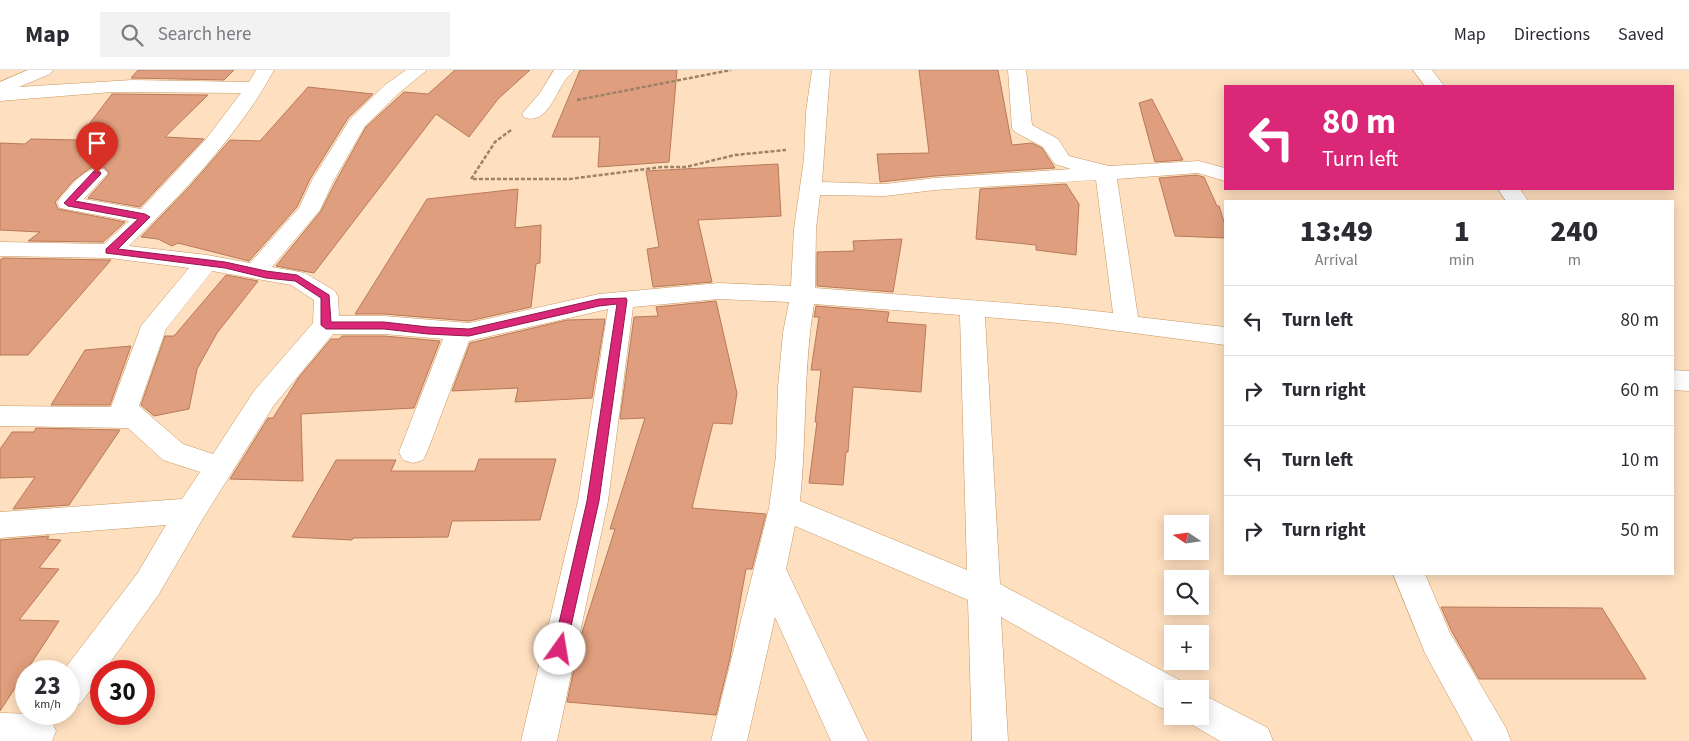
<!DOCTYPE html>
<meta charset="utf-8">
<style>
:root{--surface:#fff;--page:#f2f2f3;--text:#2b2b33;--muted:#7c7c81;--line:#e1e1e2}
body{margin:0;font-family:"Source Sans 3",sans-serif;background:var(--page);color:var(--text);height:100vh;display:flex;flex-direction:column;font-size:19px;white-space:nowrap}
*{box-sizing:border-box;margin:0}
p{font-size:16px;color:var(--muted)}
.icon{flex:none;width:28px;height:28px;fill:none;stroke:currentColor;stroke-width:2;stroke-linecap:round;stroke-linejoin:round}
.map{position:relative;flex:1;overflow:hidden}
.sheet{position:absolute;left:1224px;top:130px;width:450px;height:375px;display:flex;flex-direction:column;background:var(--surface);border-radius:0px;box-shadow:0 2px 12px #0003}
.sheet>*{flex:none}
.hud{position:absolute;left:1224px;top:15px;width:450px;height:105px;border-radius:0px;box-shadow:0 2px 12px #0003;background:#db2777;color:#fff;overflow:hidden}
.needle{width:32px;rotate:283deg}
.fabs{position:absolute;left:1164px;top:445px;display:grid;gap:10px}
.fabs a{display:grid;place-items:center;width:45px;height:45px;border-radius:0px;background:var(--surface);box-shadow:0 2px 12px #0003;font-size:25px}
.speed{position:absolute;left:15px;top:590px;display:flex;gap:10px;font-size:25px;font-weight:700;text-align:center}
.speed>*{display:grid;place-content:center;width:65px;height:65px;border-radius:50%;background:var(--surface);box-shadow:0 2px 12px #0003;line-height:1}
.speed small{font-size:12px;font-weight:400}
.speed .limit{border:8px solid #d22;background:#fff;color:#111}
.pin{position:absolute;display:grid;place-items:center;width:42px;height:42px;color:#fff;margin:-51px -21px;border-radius:50% 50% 50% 0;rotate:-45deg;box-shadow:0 0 5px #0007}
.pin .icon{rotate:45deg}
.me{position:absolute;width:55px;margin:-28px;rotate:13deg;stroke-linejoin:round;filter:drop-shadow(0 0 4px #0008)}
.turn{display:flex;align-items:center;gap:18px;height:105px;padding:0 15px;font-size:22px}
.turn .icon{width:65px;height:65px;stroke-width:2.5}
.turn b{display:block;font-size:35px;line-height:42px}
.eta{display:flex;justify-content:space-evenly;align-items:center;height:85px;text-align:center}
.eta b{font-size:30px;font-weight:800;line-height:35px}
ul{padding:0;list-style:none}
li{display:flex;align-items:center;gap:15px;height:70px;padding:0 15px;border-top:1px solid var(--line)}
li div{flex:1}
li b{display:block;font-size:19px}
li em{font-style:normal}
header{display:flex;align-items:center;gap:30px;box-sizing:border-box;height:70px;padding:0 25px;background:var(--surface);border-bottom:1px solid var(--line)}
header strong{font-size:24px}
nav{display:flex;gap:28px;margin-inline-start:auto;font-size:18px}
.search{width:350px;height:45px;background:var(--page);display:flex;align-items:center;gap:12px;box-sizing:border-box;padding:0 18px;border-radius:0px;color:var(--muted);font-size:19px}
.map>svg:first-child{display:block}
.building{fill:#df9e7d;stroke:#b87a5a}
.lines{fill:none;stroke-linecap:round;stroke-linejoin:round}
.minor-casing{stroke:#c79763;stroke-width:1}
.path{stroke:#9c8368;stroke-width:2.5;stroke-dasharray:4 2;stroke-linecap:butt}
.minor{fill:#fff;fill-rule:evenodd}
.route{fill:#db2777;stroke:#8e194d}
</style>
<header>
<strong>Map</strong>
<div class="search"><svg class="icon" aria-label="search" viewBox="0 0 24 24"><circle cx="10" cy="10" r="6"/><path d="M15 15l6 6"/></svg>Search here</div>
<nav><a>Map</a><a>Directions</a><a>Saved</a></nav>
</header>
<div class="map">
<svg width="1689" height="671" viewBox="0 0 1689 671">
<rect width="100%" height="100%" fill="#fedfbf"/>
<path class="building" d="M 138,0 L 234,0 L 224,10 L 131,8 Z
M 455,0 L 530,0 L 498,29 L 469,67 L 436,44 L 314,203 L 276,196 L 321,141 L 336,111 L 366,57 L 404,22 L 428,24 Z
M 580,0 L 677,0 L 669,92 L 598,97 L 600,67 L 552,67 Z
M 919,0 L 998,0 L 1012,75 L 1032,73 L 1042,78 L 1055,98 L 935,106 L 880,112 L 877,84 L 929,83 Z
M 308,17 L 373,24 L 348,48 L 310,109 L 297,137 L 249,191 L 178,173 L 172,176 L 158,169 L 141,167 L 190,116 L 230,70 L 260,71 Z
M 112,24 L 208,25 L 165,67 L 204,69 L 140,137 L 88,128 L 109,104 L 104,97 L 90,98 L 73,111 L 55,132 L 58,139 L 125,152 L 103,172 L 28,171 L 40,162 L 0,160 L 0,73 L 25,74 L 31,69 L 77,70 Z
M 1152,29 L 1183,90 L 1155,92 L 1139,33 Z
M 778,94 L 781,146 L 698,150 L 712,212 L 653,217 L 647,179 L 659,177 L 646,101 Z
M 1196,105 L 1204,107 L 1217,136 L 1219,136 L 1225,155 L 1225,168 L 1175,166 L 1159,108 Z
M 1066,114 L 1079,134 L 1076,185 L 1036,180 L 1036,175 L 976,169 L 980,119 Z
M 518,119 L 515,158 L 541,155 L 540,193 L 536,194 L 531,237 L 469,251 L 384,244 L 355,244 L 427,129 Z
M 902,169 L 893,222 L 817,216 L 817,182 L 854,181 L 853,171 Z
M 3,188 L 110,190 L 111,190 L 28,285 L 0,285 L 0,190 Z
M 226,205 L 258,211 L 217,263 L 197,299 L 189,339 L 154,346 L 141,335 L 165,266 L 174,266 Z
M 716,231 L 737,323 L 732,354 L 713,353 L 692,438 L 766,444 L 752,499 L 746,499 L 730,588 L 716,645 L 567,632 L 581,566 L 615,459 L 610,459 L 645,348 L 620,349 L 634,247 L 658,246 L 656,237 Z
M 816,236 L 889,242 L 887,252 L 926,255 L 921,322 L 853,317 L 848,382 L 846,382 L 843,415 L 809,413 L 817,352 L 815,352 L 821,300 L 811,300 L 819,247 L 814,247 Z
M 605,249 L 592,328 L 515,332 L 518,318 L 452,321 L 470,273 L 567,250 Z
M 342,266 L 384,266 L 440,271 L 414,338 L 301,344 L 303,411 L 230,409 L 268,348 L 273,348 L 299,307 L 331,269 L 339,269 Z
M 131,276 L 110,335 L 51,335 L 85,280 Z
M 36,358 L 120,360 L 69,435 L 13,439 L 35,407 L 0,408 L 0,379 L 12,362 L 34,362 Z
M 479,389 L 556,389 L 540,450 L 452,451 L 448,467 L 353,468 L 352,470 L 292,467 L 336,390 L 396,390 L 391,401 L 475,401 Z
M 49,466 L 47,469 L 61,470 L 39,498 L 59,499 L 19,550 L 59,551 L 0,641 L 0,470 Z
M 1441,537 L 1602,538 L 1646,609 L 1479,609 L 1452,562 Z"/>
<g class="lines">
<g class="minor-casing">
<path id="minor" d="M 28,0 L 53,0 L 50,4 L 19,17 L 132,10 L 249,12 L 256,0 L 274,0 C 239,65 181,125 129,176 L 207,185 L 250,193 L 299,138 L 312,110 L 350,49 L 385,15 L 406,0 L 427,0 L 399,23 L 365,56 L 334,110 L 320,140 L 272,197 L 305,203 L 335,221 L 338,227 L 339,246 L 384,246 L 469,253 L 599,224 L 719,213 L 791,216 L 794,159 L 804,89 L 806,42 L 812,0 L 830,0 L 822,112 L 885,114 L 935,108 L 1071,99 L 1055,94 L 1043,77 L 1015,62 L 1012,58 L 1008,0 L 1026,0 L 1032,55 L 1058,69 L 1069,86 L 1109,96 L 1199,91 L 1225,98 L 1225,111 L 1198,103 L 1117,109 L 1138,247 L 1225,257 L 1225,275 L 1058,253 L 985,247 L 1000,514 L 1185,613 L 1187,619 L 1172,619 L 1172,642 L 1159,637 L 1001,547 L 1008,671 L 972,671 L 968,530 L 795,456 L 786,499 L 868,671 L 831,671 L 775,547 L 747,671 L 711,671 L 769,438 L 776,386 L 778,317 L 783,263 L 789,232 L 719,229 L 633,237 L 608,431 L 557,671 L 521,671 L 578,431 L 608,239 L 469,271 L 427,382 L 423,390 L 413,393 L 403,390 L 399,382 L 443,269 L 384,264 L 333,264 L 274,335 L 202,450 L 159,524 L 104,601 L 101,601 L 101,605 L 81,633 L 69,638 L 69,601 L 63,601 L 137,504 L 166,455 L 0,468 L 0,442 L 182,429 L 200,402 L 163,390 L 128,358 L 0,356 L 0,336 L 111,337 L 141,256 L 189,198 L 110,188 L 0,186 L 0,172 L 104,174 L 129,151 L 60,138 L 57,133 L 60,128 C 72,116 86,94 104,99 L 108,103 L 84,129 L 141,139 L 206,69 L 241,23 L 112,22 L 0,31 L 0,12 ZM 1096,110 L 1113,243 L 1058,237 L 815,218 L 816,159 L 820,125 L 885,126 L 935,120 ZM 212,201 L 291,215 L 314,230 L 313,253 L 254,321 L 213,384 L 183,374 L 139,336 L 166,259 ZM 814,234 L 960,245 L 967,500 L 800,431 C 807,365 803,299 814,234 Z
M 554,0 L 574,0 C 572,4 568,6 566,9 C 555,23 548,54 525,48 L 522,44 L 540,23 Z
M 1413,0 L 1432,0 L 1444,16 L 1425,16 Z
M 1498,119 L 1520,119 L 1528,131 L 1506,131 Z
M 1672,300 L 1689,301 L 1689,321 L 1672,320 Z
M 1393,504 L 1425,504 L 1450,563 L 1506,658 L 1511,671 L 1473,671 L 1425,583 Z
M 1200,623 L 1268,658 L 1273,671 L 1220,671 L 1187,652 L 1185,646 L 1200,646 Z
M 0,643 L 39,644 L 51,649 L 56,661 L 52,671 L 0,671 Z"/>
</g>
<path class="path" d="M 577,30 L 731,0
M 511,60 L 495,72 L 471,109 L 570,109 L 662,97 L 686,97 L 735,85 L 786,80"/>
<use href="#minor" class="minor"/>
</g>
<path class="route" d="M 97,100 L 101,103 L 100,105 L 75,131 L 145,144 L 150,147 L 118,179 L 225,192 L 266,201 L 297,205 L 329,225 L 331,252 L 384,252 L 428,257 L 469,259 L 599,229 L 626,228 L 627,230 L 599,431 L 565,583 L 560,585 L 555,583 L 553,579 L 587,431 L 617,234 L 599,236 L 469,266 L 428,264 L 384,259 L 326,259 L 321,255 L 321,228 L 295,211 L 266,208 L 225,198 L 106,183 L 106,179 L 138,149 L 68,136 L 64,133 L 94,101 Z"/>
</svg>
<div class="fabs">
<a><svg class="needle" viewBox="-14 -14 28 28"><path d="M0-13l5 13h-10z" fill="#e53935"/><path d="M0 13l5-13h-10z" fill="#7c7c81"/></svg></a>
<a><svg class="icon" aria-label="search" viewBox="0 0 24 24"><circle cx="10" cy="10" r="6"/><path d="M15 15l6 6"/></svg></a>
<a>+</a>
<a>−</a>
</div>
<div class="speed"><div>23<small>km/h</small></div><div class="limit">30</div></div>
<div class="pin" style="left:97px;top:103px;background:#d93025"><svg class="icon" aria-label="arrive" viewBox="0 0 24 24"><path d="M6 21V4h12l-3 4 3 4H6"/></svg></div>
<svg class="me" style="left:560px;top:579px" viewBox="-20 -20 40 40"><circle r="19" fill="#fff"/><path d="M0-13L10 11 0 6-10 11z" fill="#db2777"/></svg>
<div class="hud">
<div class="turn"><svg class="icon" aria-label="left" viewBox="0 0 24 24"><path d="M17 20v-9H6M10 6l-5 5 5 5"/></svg><div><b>80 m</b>Turn left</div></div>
</div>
<section class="sheet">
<div class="eta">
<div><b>13:49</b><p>Arrival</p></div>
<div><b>1</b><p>min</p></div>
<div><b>240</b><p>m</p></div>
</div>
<ul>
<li><svg class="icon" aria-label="left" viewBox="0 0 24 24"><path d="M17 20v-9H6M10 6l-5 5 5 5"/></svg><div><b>Turn left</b></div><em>80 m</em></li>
<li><svg class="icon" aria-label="right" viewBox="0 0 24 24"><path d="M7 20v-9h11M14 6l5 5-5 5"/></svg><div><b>Turn right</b></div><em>60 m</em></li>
<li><svg class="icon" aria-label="left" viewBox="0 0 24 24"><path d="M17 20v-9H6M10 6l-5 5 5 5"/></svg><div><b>Turn left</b></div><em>10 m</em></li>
<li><svg class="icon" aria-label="right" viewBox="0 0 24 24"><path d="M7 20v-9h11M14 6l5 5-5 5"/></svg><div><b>Turn right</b></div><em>50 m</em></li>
</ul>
</section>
</div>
